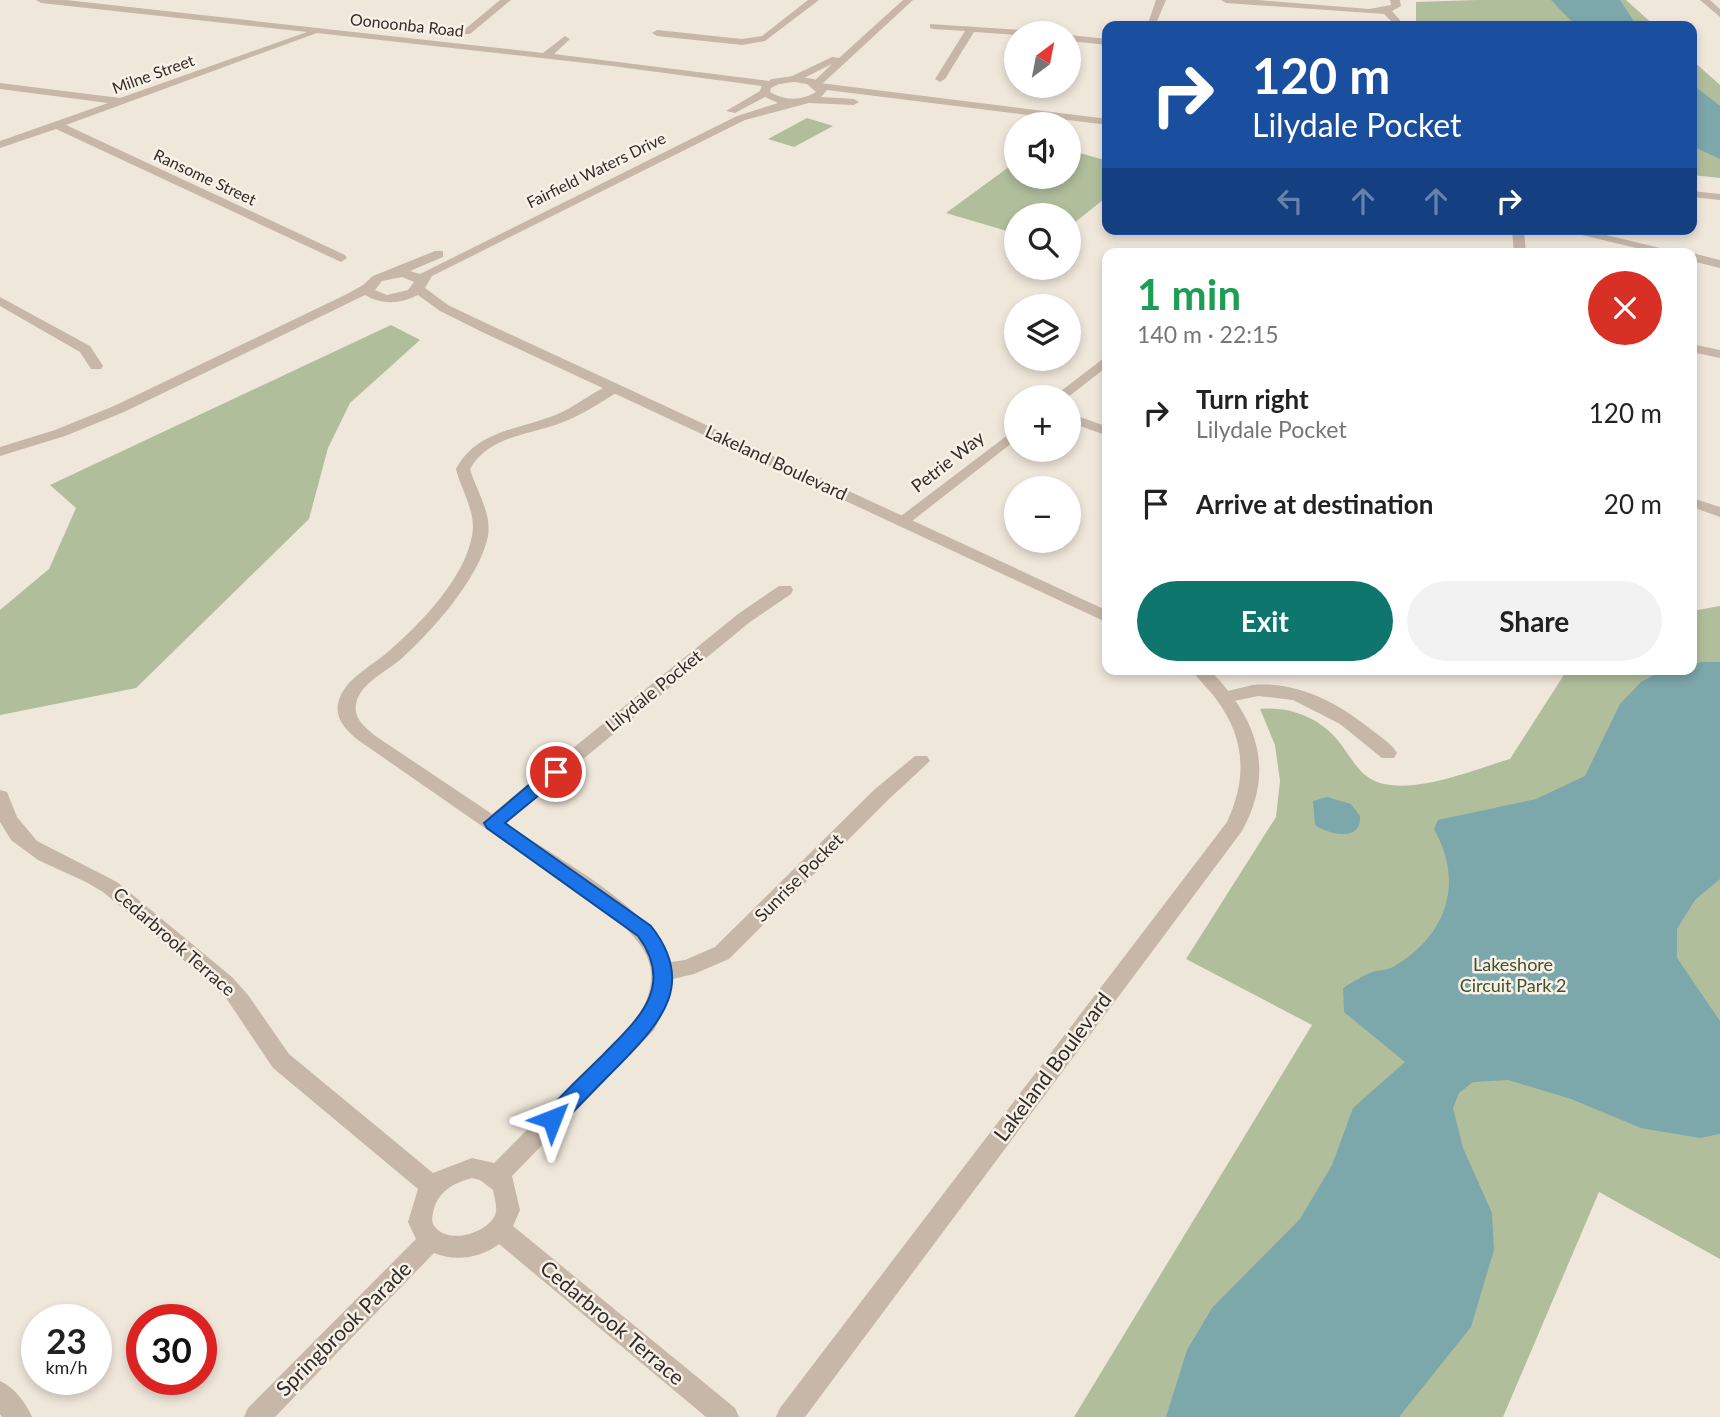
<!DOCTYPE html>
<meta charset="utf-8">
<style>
:root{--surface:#fff;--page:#f2f2f2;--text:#222;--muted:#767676;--accent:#0f766e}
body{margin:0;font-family:Lato,sans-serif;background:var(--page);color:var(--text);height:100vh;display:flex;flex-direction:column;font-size:26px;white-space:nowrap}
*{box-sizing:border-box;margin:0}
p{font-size:23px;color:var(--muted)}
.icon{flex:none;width:38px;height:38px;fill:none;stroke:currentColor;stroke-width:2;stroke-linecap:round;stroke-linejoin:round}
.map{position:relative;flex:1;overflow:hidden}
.sheet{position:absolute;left:1102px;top:248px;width:595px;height:427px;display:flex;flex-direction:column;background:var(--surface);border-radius:14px;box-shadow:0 4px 10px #0003}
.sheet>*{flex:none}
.guide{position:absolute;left:1102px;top:21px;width:595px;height:214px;border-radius:14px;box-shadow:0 4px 10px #0003;background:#1a4fa0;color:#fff;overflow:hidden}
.needle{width:46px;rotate:32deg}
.fabs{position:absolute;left:1004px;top:21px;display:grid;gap:14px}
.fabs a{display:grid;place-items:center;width:77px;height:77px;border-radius:50%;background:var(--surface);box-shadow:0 4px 10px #0003;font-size:35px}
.speed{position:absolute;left:21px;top:1304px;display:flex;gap:14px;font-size:35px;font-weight:700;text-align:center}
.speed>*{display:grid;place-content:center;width:91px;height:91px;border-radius:50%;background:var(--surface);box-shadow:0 4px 10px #0003;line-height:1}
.speed small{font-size:18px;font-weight:400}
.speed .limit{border:10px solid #d22;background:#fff;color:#111}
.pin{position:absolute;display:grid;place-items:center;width:60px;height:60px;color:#fff;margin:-30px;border:4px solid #fff;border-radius:50%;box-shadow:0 2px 7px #0007}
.me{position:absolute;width:77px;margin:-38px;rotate:45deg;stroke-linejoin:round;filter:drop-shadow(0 0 5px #0008)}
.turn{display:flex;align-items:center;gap:24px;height:147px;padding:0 35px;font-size:32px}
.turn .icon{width:91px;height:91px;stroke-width:2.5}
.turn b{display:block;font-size:49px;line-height:60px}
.lanes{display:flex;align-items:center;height:66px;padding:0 35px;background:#0003;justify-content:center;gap:35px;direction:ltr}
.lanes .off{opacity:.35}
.round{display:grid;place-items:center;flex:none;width:74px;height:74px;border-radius:37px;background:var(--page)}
.overview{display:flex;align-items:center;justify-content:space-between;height:119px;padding:0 35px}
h1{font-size:42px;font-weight:700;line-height:52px;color:#1e9e55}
.cta{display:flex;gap:14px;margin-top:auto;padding:14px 35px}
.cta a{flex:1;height:80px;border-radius:42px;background:var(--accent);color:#fff;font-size:28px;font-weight:700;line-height:80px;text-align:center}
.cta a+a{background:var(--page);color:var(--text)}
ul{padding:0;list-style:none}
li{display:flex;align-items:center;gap:21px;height:91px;padding:0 35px}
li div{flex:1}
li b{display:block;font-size:26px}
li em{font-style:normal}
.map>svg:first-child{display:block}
.green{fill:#b1be9c}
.water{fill:#7ca7ab}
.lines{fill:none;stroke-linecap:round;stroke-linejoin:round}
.minor{fill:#c7b7a8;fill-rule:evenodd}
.tertiary{fill:#c7b7a8;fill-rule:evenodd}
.route{fill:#1a73e8;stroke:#114b97;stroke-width:2}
.labels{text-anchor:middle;stroke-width:5;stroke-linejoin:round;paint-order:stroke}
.far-street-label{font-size:16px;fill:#342c28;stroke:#f8f1e7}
.street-label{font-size:18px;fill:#342c28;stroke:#f8f1e7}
.park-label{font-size:18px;fill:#43512d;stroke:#f8f1e7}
.near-street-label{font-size:21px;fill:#342c28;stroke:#f8f1e7}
</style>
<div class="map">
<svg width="1720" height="1417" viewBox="0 0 1720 1417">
<rect width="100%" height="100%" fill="#f0e7db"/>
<path class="green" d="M 1477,0 L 1626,0 L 1655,26 L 1463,26 L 1416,22 L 1416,2 Z
M 1692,60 L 1720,85 L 1720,178 L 1692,175 Z
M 807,118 L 833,126 L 794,147 L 768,139 Z
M 1069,150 L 1108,161 L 1108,196 L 1069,227 L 1069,215 L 1017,215 L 1017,234 L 946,213 L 1017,161 L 1017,177 L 1069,177 Z
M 391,325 L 420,340 L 350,403 L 328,448 L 309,519 L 136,688 L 0,715 L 0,610 L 49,569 L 76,508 L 50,485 Z
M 1720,606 L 1720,1259 L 1599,1192 L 1503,1417 L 1074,1417 L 1312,1025 L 1186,959 L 1276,817 L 1280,781 L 1275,745 L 1260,709 C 1290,706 1321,718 1340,743 C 1355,763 1362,782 1391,785 C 1425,790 1476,769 1510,759 L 1567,670 L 1692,670 L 1692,611 Z"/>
<path class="water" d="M 1551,0 L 1620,0 L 1637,26 L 1576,26 Z
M 1692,84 L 1720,106 L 1720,159 L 1692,146 Z
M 1701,662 L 1720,662 L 1720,879 L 1695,900 L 1677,929 L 1677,958 L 1720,1021 L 1720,1134 L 1700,1138 L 1641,1128 L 1571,1099 L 1508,1080 L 1473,1082 L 1459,1093 L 1453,1108 L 1463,1148 L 1492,1213 L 1494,1250 L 1471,1327 L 1399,1417 L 1166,1417 L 1187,1350 L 1212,1308 L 1300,1219 L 1332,1165 L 1353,1108 L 1405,1062 L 1344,1012 L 1343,988 C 1351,983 1359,978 1367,974 C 1375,970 1385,971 1393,967 C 1446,936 1465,884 1434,829 L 1438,820 L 1536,799 L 1585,776 L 1620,704 L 1641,682 L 1663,670 L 1692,670 L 1692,664 Z
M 1327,797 L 1351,804 L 1360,816 C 1362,842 1329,835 1315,825 L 1313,801 Z"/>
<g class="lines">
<path class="minor" d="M 36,0 L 66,0 L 543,53 L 565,36 L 570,39 L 554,54 L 769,81 L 774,84 L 769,87 L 612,66 L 317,33 L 66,125 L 345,255 L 347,258 L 341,262 L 56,129 L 0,148 L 0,141 L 108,103 L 0,89 L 0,83 L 120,98 L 307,32 L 41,3 Z
M 500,0 L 511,0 L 470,34 L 464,34 L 464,30 Z
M 808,0 L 819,0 L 765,41 L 742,45 L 657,36 L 652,33 L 657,30 L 742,39 L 762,36 Z
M 903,0 L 913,0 L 821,85 L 812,83 L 832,64 L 798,81 L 790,81 L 790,77 L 832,57 L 839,58 Z
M 1156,0 L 1166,0 L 1155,26 L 1147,26 Z
M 1221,0 L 1258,0 L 1369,9 L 1391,5 L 1390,0 L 1400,0 L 1401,6 L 1392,11 L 1405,26 L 1396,26 L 1384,14 L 1226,3 Z
M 1700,0 L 1710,0 L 1720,9 L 1720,17 Z
M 930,24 L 1023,30 L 1028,33 L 1017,35 L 974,32 L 945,79 L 940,82 L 935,79 L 965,31 L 933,29 L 930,28 Z
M 1069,35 L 1108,39 L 1108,45 L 1069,41 Z
M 1512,229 L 1524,229 L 1526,254 L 1514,254 Z
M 1557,229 L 1581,229 L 1685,254 L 1661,254 Z
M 1692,253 L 1720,260 L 1720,268 L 1692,261 Z
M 0,297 L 90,346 L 103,366 L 101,369 L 91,369 L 80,352 L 0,306 Z
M 1692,344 L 1720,350 L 1720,358 L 1692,352 Z
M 1108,355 L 1108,366 L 1068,397 L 1053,397 Z
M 614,384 L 621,388 L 619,391 C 600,403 582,415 561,423 C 529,435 488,436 470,469 C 476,490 492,513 488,536 C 479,579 432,631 401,659 C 386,672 360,683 356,704 C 353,718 365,727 374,735 L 492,814 L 738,614 L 779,586 L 791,586 L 793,590 L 791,594 L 750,622 L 505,823 C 556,858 649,905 671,962 L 685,960 L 715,947 L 875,789 L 915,756 L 927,756 L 930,761 L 889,799 L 729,959 L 694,974 L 673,979 L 666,1007 L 654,1030 L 512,1176 L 520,1210 L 513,1226 L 735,1408 L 739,1417 L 706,1417 L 499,1244 C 481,1258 455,1262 434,1253 L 275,1417 L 244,1417 L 248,1408 L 416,1239 L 408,1222 L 418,1189 L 273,1068 L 226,998 L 161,940 L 103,892 L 86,882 L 38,860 L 11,840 L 0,822 L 0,790 L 7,792 L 17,817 L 37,841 L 117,882 L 232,977 L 248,995 L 289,1054 L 433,1173 L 472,1158 L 494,1163 L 638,1018 C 663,973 651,951 616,919 L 358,740 C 347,731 335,719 338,704 C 343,679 371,667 389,651 C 421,623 464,579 472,536 C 477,513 461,490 456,469 C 478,428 523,430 562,412 C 579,404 596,389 614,384 ZM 472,1178 L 480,1180 L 493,1190 C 494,1196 497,1205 496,1212 C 491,1232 451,1245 436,1228 C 431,1223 432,1218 433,1213 C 437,1192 453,1183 472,1178 Z
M 1069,413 L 1108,427 L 1108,436 L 1069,422 Z
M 1017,428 L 1017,439 L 907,525 L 897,525 L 894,522 L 897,519 Z
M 1692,498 L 1720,507 L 1720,517 L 1692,507 Z
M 1253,685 C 1298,681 1339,703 1373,731 C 1381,737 1392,744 1397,753 L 1394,758 L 1382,758 L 1340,724 L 1293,700 L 1258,696 L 1225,703 L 1216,697 L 1219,693 Z
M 0,1381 C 14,1387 26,1403 32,1417 L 2,1417 L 0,1414 Z"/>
<path class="tertiary" d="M 794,76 L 814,79 L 820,83 L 1108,119 L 1108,125 L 827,90 L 821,97 L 854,99 L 859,102 L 854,105 L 809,103 L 745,120 L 432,276 L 425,288 L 448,305 L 490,325 L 1108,611 L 1108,623 L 480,331 L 440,311 L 418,295 C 401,304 382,305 365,295 L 124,412 L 65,436 L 0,456 L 0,447 L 55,430 L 114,406 L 347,294 L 363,285 L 373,276 L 435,251 L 443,251 L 443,257 L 410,271 L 420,274 L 737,116 L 778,103 L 765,97 L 735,113 L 726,111 L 760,91 L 762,85 L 772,79 ZM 794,82 L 807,84 L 816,92 C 801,101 785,101 770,92 L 771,88 L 779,84 ZM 402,277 L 414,282 L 408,290 L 387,295 L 375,290 L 382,281 Z
M 1692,191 L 1720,194 L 1720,200 L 1692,197 Z
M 1192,670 L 1210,670 C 1257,719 1276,769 1242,831 L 805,1417 L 776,1417 L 780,1408 L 1227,822 C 1247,779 1246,739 1216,699 C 1209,689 1199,681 1192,670 Z"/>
</g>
<path class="route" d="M 556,766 L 564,772 L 562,776 L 505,823 L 651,926 C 696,983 662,1021 620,1064 C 600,1084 580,1105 560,1125 L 552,1128 L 545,1125 L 542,1119 L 545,1113 C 564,1093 583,1074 603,1055 C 637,1020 676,987 638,936 L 487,828 L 484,823 L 550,767 Z"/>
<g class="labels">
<g class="far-street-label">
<text transform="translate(407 25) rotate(6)" y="6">Oonoonba Road</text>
<text transform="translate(153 74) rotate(-20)" y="6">Milne Street</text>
<text transform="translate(596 170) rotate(-26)" y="6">Fairfield Waters Drive</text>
<text transform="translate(205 177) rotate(25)" y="6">Ransome Street</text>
</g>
<g class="street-label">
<text transform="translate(948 462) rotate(-38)" y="6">Petrie Way</text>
<text transform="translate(776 463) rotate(25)" y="6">Lakeland Boulevard</text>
<text transform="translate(654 691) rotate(-39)" y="6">Lilydale Pocket</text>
<text transform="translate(799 878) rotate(-45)" y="6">Sunrise Pocket</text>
<text transform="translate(174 942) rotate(41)" y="6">Cedarbrook Terrace</text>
</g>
<g class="park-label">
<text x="1513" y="971">Lakeshore<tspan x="1513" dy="21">Circuit Park 2</tspan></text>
</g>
<g class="near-street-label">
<text transform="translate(1053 1067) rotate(-53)" y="7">Lakeland Boulevard</text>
<text transform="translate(612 1323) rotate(40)" y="7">Cedarbrook Terrace</text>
<text transform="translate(344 1329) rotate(-45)" y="7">Springbrook Parade</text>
</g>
</g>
</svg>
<div class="fabs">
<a><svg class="needle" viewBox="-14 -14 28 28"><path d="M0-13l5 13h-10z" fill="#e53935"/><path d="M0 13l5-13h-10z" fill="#767676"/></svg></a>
<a><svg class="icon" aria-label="sound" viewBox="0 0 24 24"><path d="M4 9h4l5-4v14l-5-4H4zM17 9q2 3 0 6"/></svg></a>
<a><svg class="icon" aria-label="search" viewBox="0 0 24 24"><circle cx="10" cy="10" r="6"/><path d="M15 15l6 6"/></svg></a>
<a><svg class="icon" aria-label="layers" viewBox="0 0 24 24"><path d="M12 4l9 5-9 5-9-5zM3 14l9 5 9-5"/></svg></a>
<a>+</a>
<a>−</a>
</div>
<div class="speed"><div>23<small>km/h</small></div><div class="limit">30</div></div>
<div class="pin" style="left:556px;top:772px;background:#d93025"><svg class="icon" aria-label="arrive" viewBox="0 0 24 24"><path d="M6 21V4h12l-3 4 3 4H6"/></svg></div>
<svg class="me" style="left:552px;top:1119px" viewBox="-20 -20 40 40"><path d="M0-17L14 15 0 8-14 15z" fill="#1a73e8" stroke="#fff" stroke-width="4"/></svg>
<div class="guide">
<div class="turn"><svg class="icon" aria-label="right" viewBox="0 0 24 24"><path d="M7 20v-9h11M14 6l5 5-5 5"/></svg><div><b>120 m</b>Lilydale Pocket</div></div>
<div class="lanes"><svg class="icon off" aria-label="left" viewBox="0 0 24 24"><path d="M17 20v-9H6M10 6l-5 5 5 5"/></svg><svg class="icon off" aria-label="ahead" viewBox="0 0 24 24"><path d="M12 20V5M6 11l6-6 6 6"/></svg><svg class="icon off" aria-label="ahead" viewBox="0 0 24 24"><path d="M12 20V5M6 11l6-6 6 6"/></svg><svg class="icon" aria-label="right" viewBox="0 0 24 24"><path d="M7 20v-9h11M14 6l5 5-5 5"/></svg></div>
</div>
<section class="sheet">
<div class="overview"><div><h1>1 min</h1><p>140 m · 22:15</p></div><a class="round" style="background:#d93025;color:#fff"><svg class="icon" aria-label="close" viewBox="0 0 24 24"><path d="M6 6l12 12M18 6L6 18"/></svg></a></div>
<ul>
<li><svg class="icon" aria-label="right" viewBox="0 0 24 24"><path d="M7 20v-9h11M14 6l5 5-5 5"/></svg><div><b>Turn right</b><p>Lilydale Pocket</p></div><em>120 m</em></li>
<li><svg class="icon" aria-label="arrive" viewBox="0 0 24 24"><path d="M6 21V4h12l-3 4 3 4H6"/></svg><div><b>Arrive at destination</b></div><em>20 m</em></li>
</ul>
<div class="cta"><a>Exit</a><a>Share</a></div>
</section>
</div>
